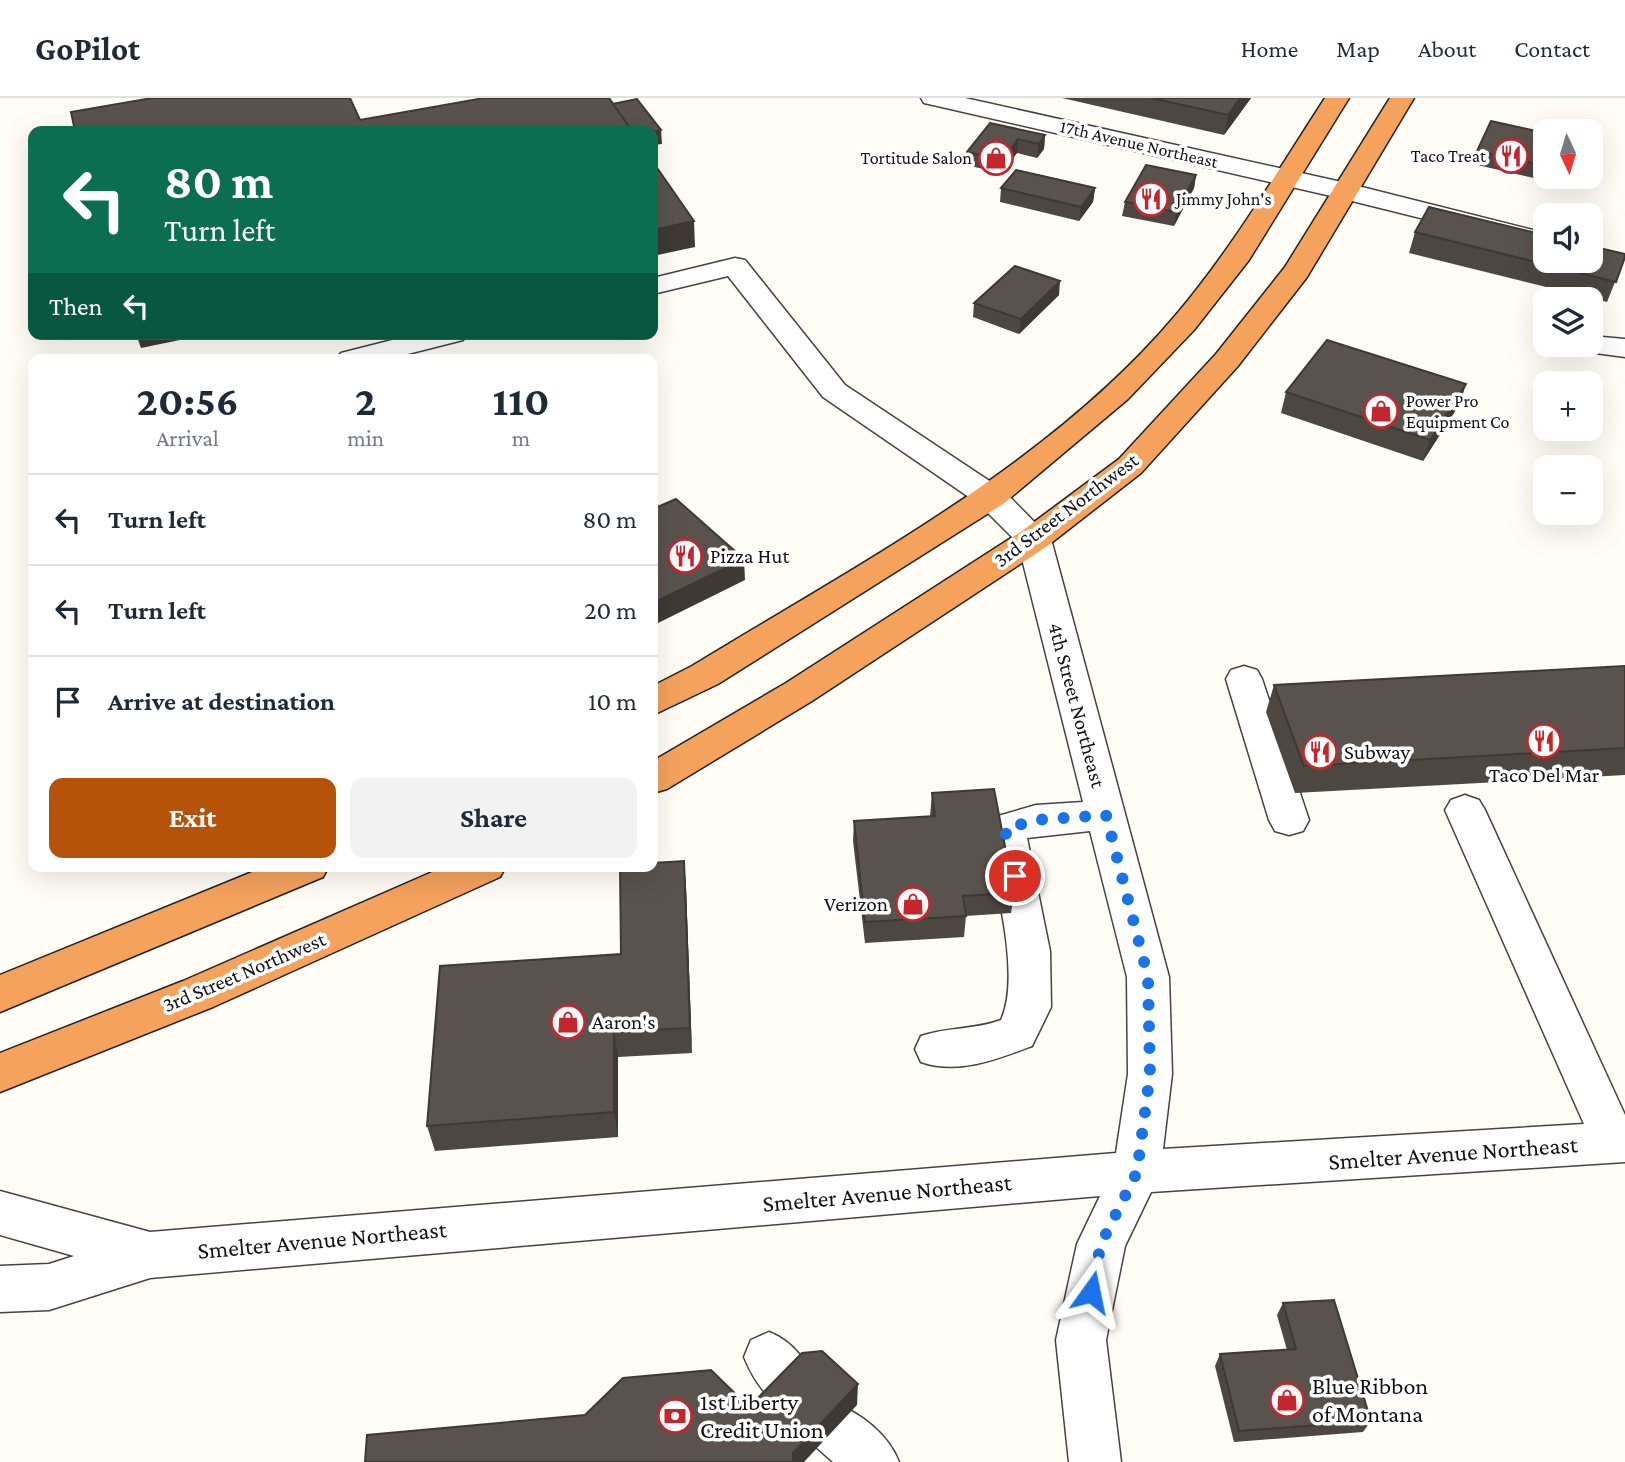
<!DOCTYPE html>
<meta charset="utf-8">
<style>
:root{--surface:#fff;--page:#f2f2f3;--text:#1f2937;--muted:#747a83;--line:#e0e1e3;--accent:#b45309}
body{margin:0;font-family:"Crimson Pro",serif;background:var(--page);color:var(--text);height:100vh;display:flex;flex-direction:column;font-size:26px;white-space:nowrap}
*{box-sizing:border-box;margin:0}
p{font-size:23px;color:var(--muted)}
.icon{flex:none;width:38px;height:38px;fill:none;stroke:currentColor;stroke-width:2;stroke-linecap:round;stroke-linejoin:round}
.map{position:relative;flex:1;overflow:hidden}
.drawer{position:absolute;left:28px;top:256px;width:630px;height:518px;display:flex;flex-direction:column;background:var(--surface);border-radius:14px;box-shadow:0 7px 28px #0002}
.drawer>*{flex:none}
.banner{position:absolute;left:28px;top:28px;width:630px;height:214px;border-radius:14px;box-shadow:0 7px 28px #0002;background:#0b6e4f;color:#fff;overflow:hidden}
.needle{width:46px;rotate:176deg}
.buttons{position:absolute;left:1533px;top:21px;display:grid;gap:14px}
.buttons a{display:grid;place-items:center;width:70px;height:70px;border-radius:14px;background:var(--surface);box-shadow:0 7px 28px #0002;font-size:35px}
.pin{position:absolute;display:grid;place-items:center;width:60px;height:60px;color:#fff;margin:-30px;border:4px solid #fff;border-radius:50%;box-shadow:0 2px 7px #0007}
.me{position:absolute;width:77px;margin:-38px;rotate:12deg;stroke-linejoin:round;filter:drop-shadow(0 0 5px #0008)}
.turn{display:flex;align-items:center;gap:24px;height:147px;padding:0 21px;font-size:32px}
.turn .icon{width:91px;height:91px;stroke-width:2.5}
.turn b{display:block;font-size:49px;line-height:60px}
.then{display:flex;align-items:center;height:66px;padding:0 21px;background:#0003;gap:14px;font-size:26px}
.eta{display:flex;justify-content:space-evenly;align-items:center;height:119px;text-align:center}
.eta b{font-size:42px;font-weight:700;line-height:49px}
.cta{display:flex;gap:14px;margin-top:auto;padding:14px 21px}
.cta a{flex:1;height:80px;border-radius:14px;background:var(--accent);color:#fff;font-size:28px;font-weight:700;line-height:80px;text-align:center}
.cta a+a{background:var(--page);color:var(--text)}
ul{padding:0;list-style:none}
li{display:flex;align-items:center;gap:21px;height:91px;padding:0 21px;border-top:2px solid var(--line)}
li div{flex:1}
li b{display:block;font-size:26px}
li em{font-style:normal}
header{display:flex;align-items:center;gap:42px;box-sizing:border-box;height:98px;padding:0 35px;background:var(--surface);border-bottom:2px solid var(--line)}
header strong{font-size:33px}
nav{display:flex;gap:38px;margin-inline-start:auto;font-size:24px}
.map>svg:first-child{display:block}
.lines{fill:none;stroke-linecap:round;stroke-linejoin:round}
.minor-casing{stroke:#444;stroke-width:3}
.highway-casing{stroke:#222;stroke-width:3}
.minor{fill:#fff;fill-rule:evenodd}
.highway{fill:#f5a25d;fill-rule:evenodd}
.wall{fill:#4d4742}
.shaded-wall{fill:#3f3936}
.building{fill:#5a524d;stroke:#3f3936;stroke-width:2}
.route{stroke:#1a73e8;stroke-width:12;stroke-dasharray:0 21.6}
.labels{text-anchor:middle;stroke-width:7;stroke-linejoin:round;paint-order:stroke}
.far-street-label{font-size:18px;fill:#111;stroke:#fff}
.far-poi-label{font-size:18px;fill:#111;stroke:#fff;text-anchor:end}
.street-label{font-size:21px;fill:#111;stroke:#fff}
.poi-label{font-size:21px;fill:#111;stroke:#fff;text-anchor:start}
.near-street-label{font-size:24px;fill:#111;stroke:#fff}
.near-poi-label{font-size:24px;fill:#111;stroke:#fff;text-anchor:start}
</style>
<header>
<strong>GoPilot</strong>
<nav><a>Home</a><a>Map</a><a>About</a><a>Contact</a></nav>
</header>
<div class="map">
<svg width="1625" height="1364" viewBox="0 0 1625 1364">
<rect width="100%" height="100%" fill="#fffdf5"/>
<g class="lines">
<g class="minor-casing">
<path id="minor" d="M 921,0 L 965,0 L 1346,85 L 1545,135 L 1545,151 L 1344,101 L 933,7 L 924,5 Z
M 735,160 L 745,162 L 845,287 L 1003,392 L 1051,441 L 1169,879 L 1172,976 L 1163,1051 L 1584,1026 L 1445,712 L 1451,702 L 1465,697 L 1479,702 L 1485,712 L 1625,1017 L 1625,1064 L 1151,1094 L 1125,1148 L 1106,1242 L 1121,1364 L 1069,1364 L 1056,1242 L 1077,1146 L 1100,1098 L 150,1180 L 49,1212 L 0,1214 L 0,1168 L 49,1166 L 74,1158 L 0,1137 L 0,1093 L 150,1134 L 1116,1055 L 1128,976 L 1127,879 L 1090,733 L 1027,740 L 1050,853 L 1051,909 L 1032,948 C 998,961 958,977 921,964 L 915,951 L 921,938 C 947,929 975,932 1001,922 C 1022,877 994,780 985,731 L 991,720 L 1036,707 L 1083,704 L 1018,445 L 979,406 L 823,299 L 728,178 L 653,196 L 653,180 Z
M 416,236 L 467,236 L 463,242 L 388,261 L 336,261 L 341,255 Z
M 1591,238 L 1625,241 L 1625,259 L 1580,253 L 1575,247 L 1591,247 Z
M 1244,568 L 1257,572 L 1262,581 L 1309,722 L 1303,733 L 1289,737 L 1275,733 L 1269,722 L 1226,581 L 1231,572 Z
M 769,1234 C 794,1244 807,1264 818,1288 L 810,1306 L 792,1313 C 767,1303 754,1283 744,1259 L 751,1242 Z
M 834,1305 C 862,1316 888,1336 899,1364 L 833,1364 L 816,1349 L 808,1331 L 816,1313 Z"/>
</g>
<g class="highway-casing">
<path id="highway" d="M 1325,0 L 1349,0 L 1249,162 L 1194,232 L 1128,301 L 1003,406 L 718,586 L 653,617 L 653,588 L 692,568 C 857,467 1049,367 1175,218 C 1232,151 1277,74 1325,0 Z
M 1390,0 L 1414,0 L 1307,179 L 1238,268 L 1141,375 L 1046,449 L 812,603 L 667,691 L 653,695 L 653,663 L 786,585 L 1022,433 L 1119,361 L 1216,256 L 1285,169 Z
M 267,768 L 329,768 L 323,779 L 0,914 L 0,877 Z
M 446,768 L 506,768 L 500,779 L 213,909 L 0,994 L 0,955 L 183,883 Z"/>
</g>
<use href="#minor" class="minor"/>
<use href="#highway" class="highway"/>
</g>
<path class="wall" d="M 1062,0 L 1251,0 L 1224,37 Z
M 990,25 L 1045,37 L 1044,51 L 1037,60 L 1017,55 L 1001,75 L 966,67 L 967,54 Z
M 1545,35 L 1545,79 L 1553,79 L 1551,84 L 1473,66 L 1477,53 Z
M 1196,77 L 1194,90 L 1174,128 L 1122,118 L 1125,104 Z
M 1001,90 L 1095,90 L 1093,104 L 1079,123 L 1000,104 Z
M 1415,134 L 1625,159 L 1607,204 L 1409,155 Z
M 1059,197 L 1019,236 L 973,219 L 974,205 Z
M 1466,286 L 1459,307 L 1423,363 L 1281,315 L 1286,294 Z
M 1625,568 L 1625,677 L 1295,695 L 1266,614 L 1274,587 Z
M 932,695 L 1014,795 L 1011,815 L 966,818 L 964,839 L 865,845 L 853,743 L 854,723 L 930,718 Z
M 684,763 L 686,789 L 692,955 L 618,959 L 618,1039 L 435,1053 L 427,1028 L 621,856 Z
M 1283,1205 L 1371,1323 L 1363,1334 L 1234,1344 L 1215,1268 L 1220,1256 L 1287,1252 L 1277,1217 Z"/>
<path class="shaded-wall" d="M 1240,0 L 1251,0 L 1224,37 L 1228,17 Z
M 661,32 L 662,46 L 653,47 L 653,34 Z
M 1045,37 L 1044,51 L 1037,60 L 1039,46 Z
M 1018,41 L 1017,55 L 1001,75 L 1002,62 Z
M 1196,77 L 1194,90 L 1174,128 L 1176,114 Z
M 1095,90 L 1093,104 L 1079,123 L 1081,109 Z
M 694,123 L 695,149 L 653,158 L 653,132 Z
M 1060,183 L 1059,197 L 1019,236 L 1021,221 Z
M 136,236 L 209,236 L 141,250 Z
M 1466,286 L 1459,307 L 1423,363 L 1430,342 Z
M 744,461 L 745,482 L 654,527 L 653,505 Z
M 684,763 L 686,789 L 692,955 L 690,930 Z
M 614,934 L 618,959 L 618,1039 L 614,1014 Z
M 858,1286 L 857,1307 L 804,1364 L 793,1364 L 793,1355 Z"/>
<path class="building" d="M 152,0 L 350,0 L 360,22 L 484,0 L 609,0 L 632,33 L 75,33 L 71,14 Z
M 1151,0 L 1240,0 L 1228,17 Z
M 637,1 L 661,32 L 653,34 L 632,33 L 613,6 Z
M 1491,23 L 1545,35 L 1545,68 L 1477,53 Z
M 990,25 L 1045,37 L 1039,46 L 1018,41 L 1002,62 L 967,54 Z
M 653,64 L 694,123 L 653,132 Z
M 1146,67 L 1196,77 L 1176,114 L 1125,104 Z
M 1016,72 L 1095,90 L 1081,109 L 1001,90 Z
M 1429,109 L 1545,137 L 1545,163 L 1591,163 L 1591,148 L 1625,156 L 1625,159 L 1616,184 L 1415,134 Z
M 1015,168 L 1060,183 L 1021,221 L 974,205 Z
M 1327,242 L 1466,286 L 1430,342 L 1286,294 Z
M 676,401 L 744,461 L 653,505 L 653,411 Z
M 1625,568 L 1625,650 L 1304,668 L 1274,587 Z
M 994,691 L 1014,795 L 963,798 L 966,818 L 865,824 L 854,723 L 935,718 L 932,695 Z
M 684,763 L 690,930 L 614,934 L 614,1014 L 427,1028 L 440,868 L 621,856 L 620,768 L 653,768 L 653,765 Z
M 1334,1202 L 1371,1323 L 1239,1333 L 1220,1256 L 1296,1251 L 1283,1205 Z
M 822,1253 L 858,1286 L 793,1355 L 793,1364 L 365,1364 L 367,1337 L 585,1317 L 623,1280 L 711,1272 L 749,1309 L 802,1255 Z"/>
<g class="lines">
<path class="route" d="M 1015,778 L 1005,731 L 1036,722 L 1106,717 L 1148,879 L 1150,976 L 1137,1074 L 1101,1146 L 1091,1194"/>
</g>
<defs>
<g id="restaurant-ring" transform="scale(1.75)"><circle r="9.5" fill="#fff" stroke="#c4262e" stroke-width="1.5"/><path d="M-5-6h1v4h1v-4h1v4h1v-4h1v5L-1.5 .5V6h-2V.5L-5-1ZM5-6V6H3V1.5H1.5Q1.5-4 5-6Z" fill="#c4262e"/></g>
<g id="shop-ring" transform="scale(1.75)"><circle r="9.5" fill="#fff" stroke="#c4262e" stroke-width="1.5"/><path d="M-5-2.5h2.3a2.7 3.5 0 0 1 5.4 0H5L5.5 6h-11ZM-1.5-2.5h3a1.5 2.3 0 0 0-3 0Z" fill="#c4262e"/></g>
<g id="bank-ring" transform="scale(1.75)"><circle r="9.5" fill="#fff" stroke="#c4262e" stroke-width="1.5"/><path d="M-6-4H6V4H-6ZM0-2.3a2.3 2.3 0 1 0 0 4.6a2.3 2.3 0 1 0 0-4.6Z" fill="#c4262e"/></g>
</defs>
<g fill-rule="evenodd">
<use href="#restaurant-ring" x="1511" y="58"/>
<use href="#shop-ring" x="996" y="60"/>
<use href="#restaurant-ring" x="1151" y="101"/>
<use href="#shop-ring" x="1381" y="313"/>
<use href="#restaurant-ring" x="685" y="458"/>
<use href="#restaurant-ring" x="1544" y="643"/>
<use href="#restaurant-ring" x="1320" y="654"/>
<use href="#shop-ring" x="913" y="806"/>
<use href="#shop-ring" x="568" y="924"/>
<use href="#shop-ring" x="1287" y="1302"/>
<use href="#bank-ring" x="675" y="1318"/>
</g>
<g class="labels">
<g class="far-street-label">
<text transform="translate(1139 46) rotate(13)" y="6">17th Avenue Northeast</text>
</g>
<g class="far-poi-label">
<text x="1486" y="64">Taco Treat</text>
<text x="972" y="66">Tortitude Salon</text>
<text x="1176" y="107" text-anchor="start">Jimmy John's</text>
<text x="1406" y="309" text-anchor="start">Power Pro<tspan x="1406" dy="21">Equipment Co</tspan></text>
</g>
<g class="street-label">
<text transform="translate(1066 412) rotate(-37)" y="7">3rd Street Northwest</text>
<text transform="translate(1077 607) rotate(75)" y="7">4th Street Northeast</text>
<text transform="translate(244 874) rotate(-23)" y="7">3rd Street Northwest</text>
</g>
<g class="poi-label">
<text x="710" y="465">Pizza Hut</text>
<text x="1344" y="661">Subway</text>
<text x="1544" y="684" text-anchor="middle">Taco Del Mar</text>
<text x="888" y="813" text-anchor="end">Verizon</text>
<text x="592" y="931">Aaron's</text>
</g>
<g class="near-street-label">
<text transform="translate(1453 1055) rotate(-4)" y="8">Smelter Avenue Northeast</text>
<text transform="translate(887 1095) rotate(-5)" y="8">Smelter Avenue Northeast</text>
<text transform="translate(322 1142) rotate(-5)" y="8">Smelter Avenue Northeast</text>
</g>
<g class="near-poi-label">
<text x="1312" y="1296">Blue Ribbon<tspan x="1312" dy="28">of Montana</tspan></text>
<text x="700" y="1312">1st Liberty<tspan x="700" dy="28">Credit Union</tspan></text>
</g>
</g>
</svg>
<div class="buttons">
<a><svg class="needle" viewBox="-14 -14 28 28"><path d="M0-13l5 13h-10z" fill="#e53935"/><path d="M0 13l5-13h-10z" fill="#747a83"/></svg></a>
<a><svg class="icon" aria-label="sound" viewBox="0 0 24 24"><path d="M4 9h4l5-4v14l-5-4H4zM17 9q2 3 0 6"/></svg></a>
<a><svg class="icon" aria-label="layers" viewBox="0 0 24 24"><path d="M12 4l9 5-9 5-9-5zM3 14l9 5 9-5"/></svg></a>
<a>+</a>
<a>−</a>
</div>
<div class="pin" style="left:1015px;top:778px;background:#d93025"><svg class="icon" aria-label="arrive" viewBox="0 0 24 24"><path d="M6 21V4h12l-3 4 3 4H6"/></svg></div>
<svg class="me" style="left:1091px;top:1194px" viewBox="-20 -20 40 40"><path d="M0-17L14 15 0 8-14 15z" fill="#1a73e8" stroke="#fff" stroke-width="4"/></svg>
<div class="banner">
<div class="turn"><svg class="icon" aria-label="left" viewBox="0 0 24 24"><path d="M17 20v-9H6M10 6l-5 5 5 5"/></svg><div><b>80 m</b>Turn left</div></div>
<div class="then">Then<svg class="icon" aria-label="left" viewBox="0 0 24 24"><path d="M17 20v-9H6M10 6l-5 5 5 5"/></svg></div>
</div>
<section class="drawer">
<div class="eta">
<div><b>20:56</b><p>Arrival</p></div>
<div><b>2</b><p>min</p></div>
<div><b>110</b><p>m</p></div>
</div>
<ul>
<li><svg class="icon" aria-label="left" viewBox="0 0 24 24"><path d="M17 20v-9H6M10 6l-5 5 5 5"/></svg><div><b>Turn left</b></div><em>80 m</em></li>
<li><svg class="icon" aria-label="left" viewBox="0 0 24 24"><path d="M17 20v-9H6M10 6l-5 5 5 5"/></svg><div><b>Turn left</b></div><em>20 m</em></li>
<li><svg class="icon" aria-label="arrive" viewBox="0 0 24 24"><path d="M6 21V4h12l-3 4 3 4H6"/></svg><div><b>Arrive at destination</b></div><em>10 m</em></li>
</ul>
<div class="cta"><a>Exit</a><a>Share</a></div>
</section>
</div>
